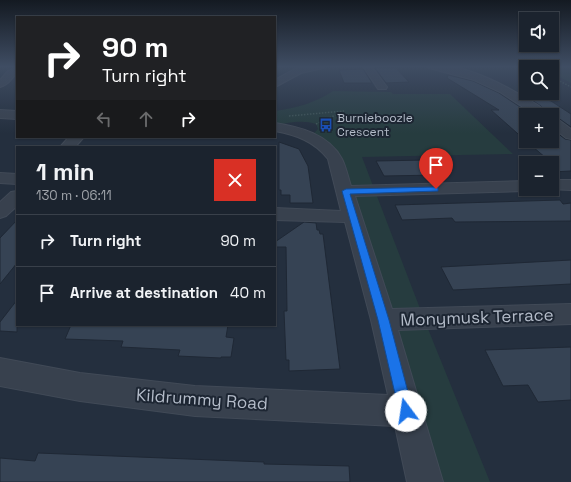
<!DOCTYPE html>
<meta charset="utf-8">
<style>
:root{--surface:#1b232e;--page:#242b36;--text:#f1f3f6;--muted:#a0a4aa;--line:#39404a}
body{margin:0;font-family:"Space Grotesk",sans-serif;background:var(--page);color:var(--text);height:100vh;display:flex;flex-direction:column;font-size:15px;white-space:nowrap}
*{box-sizing:border-box;margin:0}
p{font-size:13px;color:var(--muted)}
.icon{flex:none;width:22px;height:22px;fill:none;stroke:currentColor;stroke-width:2;stroke-linecap:round;stroke-linejoin:round}
.map{position:relative;flex:1;overflow:hidden}
.drawer{position:absolute;left:16px;top:146px;width:260px;height:180px;display:flex;flex-direction:column;background:var(--surface);border-radius:0px;box-shadow:0 1px 3px #0004,0 0 0 1px var(--line)}
.drawer>*{flex:none}
.hud{position:absolute;left:16px;top:16px;width:260px;height:122px;border-radius:0px;box-shadow:0 1px 3px #0004,0 0 0 1px var(--line);background:#202124;color:#fff;overflow:hidden}
.controls{position:absolute;left:519px;top:12px;display:grid;gap:8px}
.controls a{display:grid;place-items:center;width:40px;height:40px;border-radius:0px;background:var(--surface);box-shadow:0 1px 3px #0004,0 0 0 1px var(--line);font-size:20px}
.pin{position:absolute;display:grid;place-items:center;width:34px;height:34px;color:#fff;margin:-41px -17px;border-radius:50% 50% 50% 0;rotate:-45deg;box-shadow:0 0 4px #0007}
.pin .icon{rotate:45deg}
.me{position:absolute;width:44px;margin:-22px;rotate:346deg;stroke-linejoin:round;filter:drop-shadow(0 0 3px #0008)}
.turn{display:flex;align-items:center;gap:14px;height:84px;padding:0 20px;font-size:18px}
.turn .icon{width:52px;height:52px;stroke-width:2.5}
.turn b{display:block;font-size:28px;line-height:34px}
.lanes{display:flex;align-items:center;height:38px;padding:0 20px;background:#0003;justify-content:center;gap:20px;direction:ltr}
.lanes .off{opacity:.35}
.round{display:grid;place-items:center;flex:none;width:42px;height:42px;border-radius:0px;background:var(--page)}
.headline{display:flex;align-items:center;justify-content:space-between;height:68px;padding:0 20px}
h1{font-size:24px;font-weight:700;line-height:30px}
ul{padding:0;list-style:none}
li{display:flex;align-items:center;gap:12px;height:52px;padding:0 20px;border-top:1px solid var(--line)}
li div{flex:1}
li b{display:block;font-size:15px}
li em{font-style:normal}
.map>svg:first-child{display:block}
.green{fill:#263c3f}
.building{fill:#364354;stroke:#1f2835}
.lines{fill:none;stroke-linecap:round;stroke-linejoin:round}
.street-casing{stroke:#414a57;stroke-width:2}
.path{stroke:#3f5557;stroke-width:1.5;stroke-dasharray:1.5 1.5;stroke-linecap:butt}
.street{fill:#38414e;fill-rule:evenodd}
.route{fill:#1a73e8;stroke:#114b97}
.labels{text-anchor:middle;stroke-width:4;stroke-linejoin:round;paint-order:stroke}
.far-poi-label{font-size:12px;fill:#b4bcc9;stroke:#1d2633;text-anchor:start}
.near-street-label{font-size:17px;fill:#b4bcc9;stroke:#1d2633}
</style>
<div class="map">
<svg width="571" height="482" viewBox="0 0 571 482">
<rect width="100%" height="100%" fill="#242f3e"/>
<path class="green" d="M 537,66 L 571,66 L 571,83 L 552,73 L 552,67 Z
M 333,91 L 391,92 L 393,94 L 450,94 L 513,154 L 362,157 L 424,319 L 490,482 L 425,482 L 335,159 L 311,136 L 318,129 L 316,124 C 304,120 288,122 275,126 L 275,111 C 296,108 315,103 333,91 Z"/>
<path class="building" d="M 375,68 L 396,68 L 409,82 L 386,83 Z
M 363,69 L 372,83 L 344,83 L 339,70 Z
M 448,75 L 473,81 L 499,93 L 532,115 L 526,115 L 526,141 L 491,110 L 499,110 L 447,78 Z
M 521,93 L 551,101 L 571,114 L 571,127 L 557,117 L 550,115 L 541,106 Z
M 552,129 L 565,139 L 571,140 L 571,171 L 552,172 L 552,163 L 529,163 L 523,158 L 546,158 L 526,141 L 552,141 Z
M 279,142 L 299,149 L 308,166 L 313,203 L 290,203 L 290,195 L 281,195 L 281,190 L 279,190 Z
M 426,160 L 437,175 L 384,176 L 376,161 Z
M 560,200 L 563,204 L 571,203 L 571,221 L 455,222 L 452,218 L 402,220 L 395,205 Z
M 17,220 L 17,263 L 0,284 L 0,238 Z
M 304,222 L 316,223 L 317,230 L 319,230 L 320,234 L 323,234 L 340,369 L 289,371 L 289,360 L 286,360 L 284,311 L 287,311 L 286,247 L 275,247 L 275,242 Z
M 571,260 L 571,284 L 453,290 L 441,267 Z
M 17,300 L 17,332 L 0,331 L 0,322 Z
M 71,325 L 228,325 L 226,337 L 234,338 L 231,357 L 221,357 L 221,358 L 178,356 L 180,350 L 121,347 L 123,341 L 65,339 Z
M 571,347 L 571,400 L 538,402 L 528,385 L 503,386 L 485,350 Z
M 38,453 L 264,462 L 264,464 L 349,466 L 350,482 L 0,482 L 0,458 L 35,461 Z"/>
<g class="lines">
<g class="street-casing">
<path id="street" d="M 310,66 L 325,66 L 323,68 L 301,73 L 275,87 L 275,80 L 295,69 Z
M 363,66 L 371,66 L 387,87 L 386,89 L 378,89 Z
M 427,66 C 459,61 503,84 529,100 C 536,104 545,109 549,115 L 535,115 L 500,92 L 474,80 L 429,68 Z
M 17,68 L 17,74 C 10,78 11,84 0,87 L 0,80 L 8,71 Z
M 0,110 L 17,111 L 17,119 L 0,118 Z
M 552,117 L 556,118 L 571,129 L 571,139 L 566,138 L 552,127 Z
M 275,123 C 300,127 329,134 342,159 C 346,167 348,177 351,186 L 526,181 L 526,189 L 532,189 L 526,191 L 355,196 L 392,309 L 571,304 L 571,324 L 398,330 L 443,482 L 407,482 L 395,426 L 195,416 L 80,401 L 0,386 L 0,358 L 80,373 L 195,386 L 388,395 L 371,320 L 345,222 L 275,220 L 275,208 L 341,211 L 328,159 C 314,141 296,135 275,131 Z
M 69,137 L 84,137 L 75,147 L 60,147 Z
M 0,173 L 17,174 L 17,184 L 0,183 Z
M 552,180 L 571,180 L 571,190 L 548,189 L 552,189 Z
M 17,191 L 17,206 L 6,216 L 0,218 L 0,202 L 11,192 Z"/>
</g>
<path class="path" d="M 533,66 L 535,67
M 552,77 L 571,87
M 289,116 L 344,111
M 316,124 L 342,112"/>
<use href="#street" class="street"/>
</g>
<linearGradient id="sky" x2="0" y2="1"><stop stop-color="#141a22"/><stop offset="0.5" stop-color="#3f4d63"/><stop offset="1" stop-color="#3f4d63" stop-opacity="0"/></linearGradient>
<rect width="571" height="133" fill="url(#sky)"/>
<path class="route" d="M 436,187 L 438,187 L 438,191 L 350,194 L 389,320 L 413,411 L 411,416 L 406,418 L 401,416 L 399,411 L 378,320 L 342,191 L 346,189 Z"/>
<defs>
<g id="bus-bare" transform="scale(1.08)"><path d="M-5-6H5V4H4V6H2V4H-2V6H-4V4H-5ZM-3.5-4V0h7V-4ZM-3.5 1.2v1.5H-2V1.2ZM2 1.2v1.5H3.5V1.2Z" fill="#1a4fb4" stroke="#1d2633" stroke-width="2.5" paint-order="stroke"/></g>
</defs>
<g fill-rule="evenodd">
<use href="#bus-bare" x="326" y="125"/>
</g>
<g class="labels">
<g class="far-poi-label">
<text x="337" y="122">Burnieboozle<tspan x="337" dy="14">Crescent</tspan></text>
</g>
<g class="near-street-label">
<text transform="translate(477 317) rotate(-2)" y="6">Monymusk Terrace</text>
<text transform="translate(202 399) rotate(4)" y="6">Kildrummy Road</text>
</g>
</g>
</svg>
<div class="controls">
<a><svg class="icon" aria-label="sound" viewBox="0 0 24 24"><path d="M4 9h4l5-4v14l-5-4H4zM17 9q2 3 0 6"/></svg></a>
<a><svg class="icon" aria-label="search" viewBox="0 0 24 24"><circle cx="10" cy="10" r="6"/><path d="M15 15l6 6"/></svg></a>
<a>+</a>
<a>−</a>
</div>
<div class="pin" style="left:436px;top:189px;background:#d93025"><svg class="icon" aria-label="arrive" viewBox="0 0 24 24"><path d="M6 21V4h12l-3 4 3 4H6"/></svg></div>
<svg class="me" style="left:406px;top:411px" viewBox="-20 -20 40 40"><circle r="19" fill="#fff"/><path d="M0-13L10 11 0 6-10 11z" fill="#1a73e8"/></svg>
<div class="hud">
<div class="turn"><svg class="icon" aria-label="right" viewBox="0 0 24 24"><path d="M7 20v-9h11M14 6l5 5-5 5"/></svg><div><b>90 m</b>Turn right</div></div>
<div class="lanes"><svg class="icon off" aria-label="left" viewBox="0 0 24 24"><path d="M17 20v-9H6M10 6l-5 5 5 5"/></svg><svg class="icon off" aria-label="ahead" viewBox="0 0 24 24"><path d="M12 20V5M6 11l6-6 6 6"/></svg><svg class="icon" aria-label="right" viewBox="0 0 24 24"><path d="M7 20v-9h11M14 6l5 5-5 5"/></svg></div>
</div>
<section class="drawer">
<div class="headline"><div><h1>1 min</h1><p>130 m · 06:11</p></div><a class="round" style="background:#d93025;color:#fff"><svg class="icon" aria-label="close" viewBox="0 0 24 24"><path d="M6 6l12 12M18 6L6 18"/></svg></a></div>
<ul>
<li><svg class="icon" aria-label="right" viewBox="0 0 24 24"><path d="M7 20v-9h11M14 6l5 5-5 5"/></svg><div><b>Turn right</b></div><em>90 m</em></li>
<li><svg class="icon" aria-label="arrive" viewBox="0 0 24 24"><path d="M6 21V4h12l-3 4 3 4H6"/></svg><div><b>Arrive at destination</b></div><em>40 m</em></li>
</ul>
</section>
</div>
